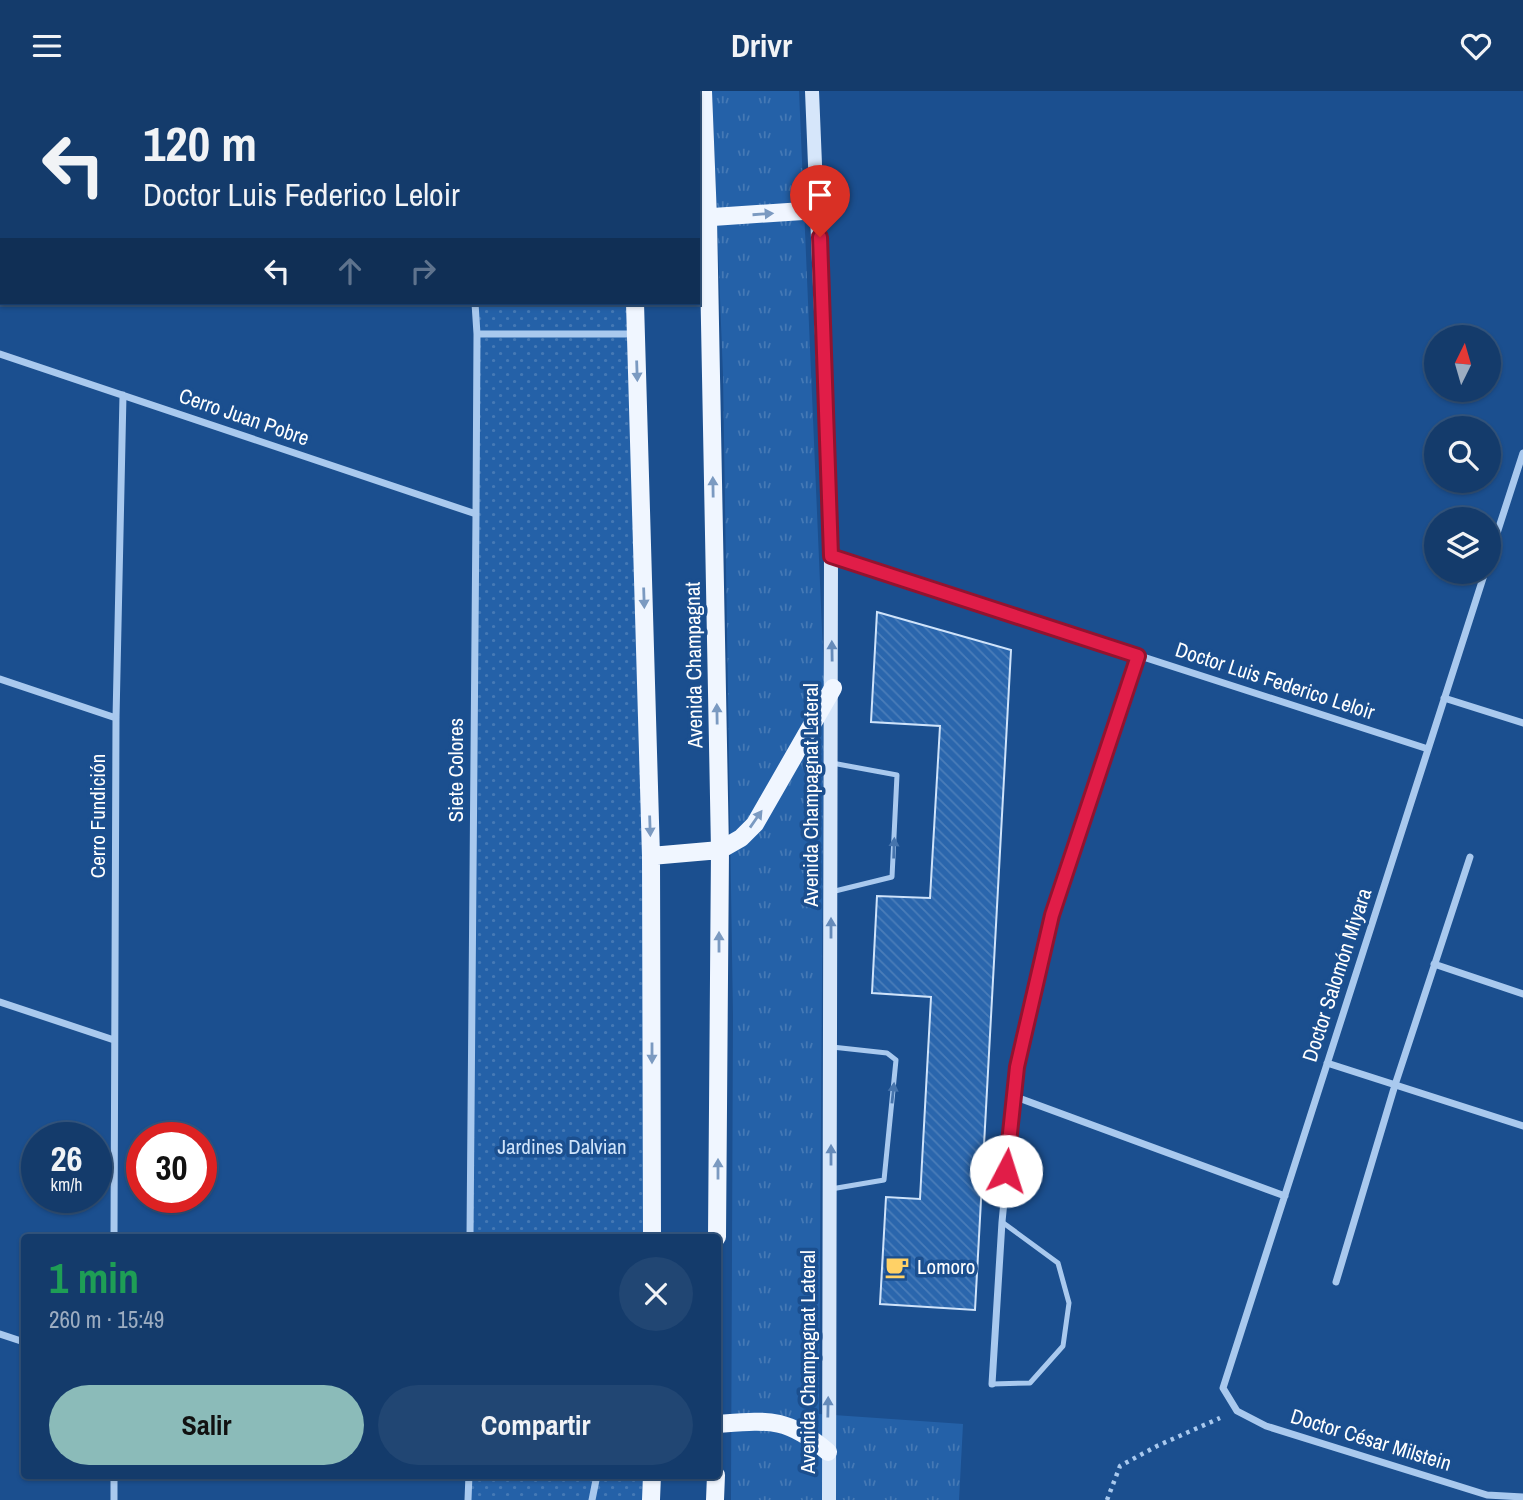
<!DOCTYPE html>
<html lang="es">
<meta charset="utf-8">
<style>
:root{--surface:#143b6b;--page:#214673;--text:#f1f3f6;--muted:#9dadc1;--line:#33557e;--accent:#8bbbb9}
body{margin:0;font-family:"Archivo Narrow",sans-serif;background:var(--page);color:var(--text);height:100vh;display:flex;flex-direction:column;font-size:26px;white-space:nowrap}
*{box-sizing:border-box;margin:0}
p{font-size:23px;color:var(--muted)}
.icon{flex:none;width:38px;height:38px;fill:none;stroke:currentColor;stroke-width:2;stroke-linecap:round;stroke-linejoin:round}
.map{position:relative;flex:1;overflow:hidden}
.panel{position:absolute;left:21px;top:1143px;width:700px;height:245px;display:flex;flex-direction:column;background:var(--surface);border-radius:7px;box-shadow:0 2px 5px #0004,0 0 0 2px var(--line)}
.panel>*{flex:none}
.hud{position:absolute;left:0px;top:0px;width:700px;height:214px;box-shadow:0 2px 5px #0004,0 0 0 2px var(--line);background:#143b6b;color:var(--text);overflow:hidden}
.needle{width:46px;rotate:5deg}
.tools{position:absolute;left:1424px;top:234px;display:grid;gap:14px}
.tools a{display:grid;place-items:center;width:77px;height:77px;border-radius:50%;background:var(--surface);box-shadow:0 2px 5px #0004,0 0 0 2px var(--line);font-size:35px}
.speed{position:absolute;left:21px;top:1031px;display:flex;gap:14px;font-size:35px;font-weight:700;text-align:center}
.speed>*{display:grid;place-content:center;width:91px;height:91px;border-radius:50%;background:var(--surface);box-shadow:0 2px 5px #0004,0 0 0 2px var(--line);line-height:1}
.speed small{font-size:18px;font-weight:400}
.speed .limit{border:10px solid #d22;background:#fff;color:#111}
.pin{position:absolute;display:grid;place-items:center;width:60px;height:60px;color:#fff;margin:-72px -30px;border-radius:50% 50% 50% 0;rotate:-45deg;box-shadow:0 0 7px #0007}
.pin .icon{rotate:45deg}
.me{position:absolute;width:77px;margin:-38px;rotate:5deg;stroke-linejoin:round;filter:drop-shadow(0 0 5px #0008)}
.turn{display:flex;align-items:center;gap:24px;height:147px;padding:0 28px;font-size:32px}
.turn .icon{width:91px;height:91px;stroke-width:2.5}
.turn b{display:block;font-size:49px;line-height:60px}
.lanes{display:flex;align-items:center;height:66px;padding:0 28px;background:#0003;justify-content:center;gap:35px;direction:ltr}
.lanes .off{opacity:.35}
.round{display:grid;place-items:center;flex:none;width:74px;height:74px;border-radius:37px;background:var(--page)}
.overview{display:flex;align-items:center;justify-content:space-between;height:119px;padding:0 28px}
h1{font-size:42px;font-weight:700;line-height:52px;color:#1e9e55}
.action{display:flex;gap:14px;margin-top:auto;padding:14px 28px}
.action a{flex:1;height:80px;border-radius:42px;background:var(--accent);color:#111;font-size:28px;font-weight:700;line-height:80px;text-align:center}
.action a+a{background:var(--page);color:var(--text)}
header{display:flex;justify-content:space-between;align-items:center;height:91px;padding:0 28px;background:var(--surface);font-size:32px;font-weight:700}
.map>svg:first-child{display:block}
.grass{fill:url(#grass-tufts)}
.park{fill:url(#park-dots)}
.building{fill:url(#building-back-hatch);stroke:#cfe3fa;stroke-width:2}
.lines{fill:none;stroke-linecap:round;stroke-linejoin:round}
.path{stroke:#a9c9ee;stroke-width:4.5;stroke-dasharray:3.5 5;stroke-linecap:butt}
.lane{stroke:#a9c9ee;stroke-width:5}
.street{stroke:#a9c9ee;stroke-width:7}
.secondary{stroke:#d6e6fa;stroke-width:14}
.primary{stroke:#f0f6ff;stroke-width:18}
.oneway{fill:#7b9ac1}
.oneway2{fill:#668bba}
.oneway3{fill:#4674ac}
.route-casing{stroke:#92132f;stroke-width:18}
.route{stroke:#e11d48;stroke-width:12}
.labels{text-anchor:middle;stroke-width:7;stroke-linejoin:round;paint-order:stroke}
.street-label{font-size:21px;fill:#fff;stroke:#1b4f8f}
.park-label{font-size:21px;fill:#cfe3fa;stroke:#1b4f8f}
.poi-label{font-size:21px;fill:#fff;stroke:#1b4f8f;text-anchor:start}
</style>
<header><svg class="icon" aria-label="menu" viewBox="0 0 24 24"><path d="M4 6h16M4 12h16M4 18h16"/></svg>Drivr<svg class="icon" aria-label="heart" viewBox="0 0 24 24"><path d="M12 20l-8-8c-3-5 5-10 8-4 3-6 11-1 8 4z"/></svg></header>
<div class="map">
<svg width="1523" height="1409" viewBox="0 0 1523 1409">
<defs>
<pattern id="grass-tufts" width="24" height="20" patternUnits="userSpaceOnUse" patternTransform="scale(1.75)"><rect width="24" height="20" fill="#2461a8"/><path d="M3 7l-1-3M5 7V3M7 7l1-3M15 17l-1-3M17 17v-4M19 17l1-3" fill="none" stroke="#4579b5"/></pattern>
<pattern id="park-dots" width="8" height="8" patternUnits="userSpaceOnUse" patternTransform="scale(1.75)"><rect width="8" height="8" fill="#2461a8"/><path d="M2 2h.1M6 6h.1" fill="none" stroke="#4579b5" stroke-width="1.8" stroke-linecap="round"/></pattern>
<pattern id="building-back-hatch" width="6" height="6" patternUnits="userSpaceOnUse" patternTransform="scale(1.75)"><rect width="6" height="6" fill="#2a66ad"/><path d="M-1 5l2 2M0 0l6 6M5-1l2 2" fill="none" stroke="#4a7db9"/></pattern>
</defs>
<rect width="100%" height="100%" fill="#1b4f8f"/>
<path class="grass" d="M 712,0 L 799,0 L 824,586 L 819,1323 L 963,1333 L 959,1409 L 731,1409 L 733,924 L 723,284 Z"/>
<path class="park" d="M 475,212 L 635,212 L 652,1146 L 470,1146 Z
M 469,1384 L 652,1384 L 651,1409 L 468,1409 Z"/>
<path class="building" d="M 877,521 L 1011,559 L 975,1219 L 880,1213 L 886,1106 L 920,1108 L 931,906 L 872,902 L 877,805 L 930,807 L 940,635 L 871,631 Z"/>
<g class="lines">
<path class="path" d="M 1107,1409 L 1120,1375 L 1157,1355 L 1220,1327"/>
<path class="lane" d="M 831,801 L 892,786 L 897,684 L 832,672
M 831,1098 L 884,1089 L 896,969 L 887,962 L 832,956
M 992,1293 L 1030,1292 L 1063,1255 L 1069,1212 L 1058,1172 L 1002,1131"/>
<path class="street" d="M 205,0 L 211,2
M 462,0 L 462,2
M 477,243 L 633,243
M 0,263 L 476,423
M 831,465 L 1428,658
M 1489,467 L 1523,362
M 1485,481 L 1223,1297 L 1237,1320 L 1266,1335 L 1487,1404 L 1523,1406
M 0,588 L 116,627
M 1444,607 L 1523,632
M 1434,873 L 1523,903
M 0,911 L 114,949
M 1327,972 L 1523,1035
M 1013,1005 L 1285,1105
M 114,1146 L 116,627 L 123,304
M 470,1146 L 476,423 L 477,243 L 475,212
M 1336,1191 L 1395,994 L 1470,766
M 0,1243 L 24,1251
M 992,1293 L 1002,1131 L 1017,976 L 1052,824 L 1138,564
M 114,1384 L 114,1409
M 468,1409 L 469,1384
M 592,1409 L 597,1384"/>
<path class="secondary" d="M 812,0 L 831,465 L 829,1409"/>
<path class="primary" d="M 630,0 L 630,2
M 703,0 L 708,127 L 720,759 L 717,1146
M 698,127 L 818,119
M 635,212 L 651,765 L 652,1146
M 651,765 L 720,759 L 741,747 L 755,733 L 833,597
M 718,1333 C 769,1329 787,1326 828,1361
M 651,1409 L 652,1384
M 715,1409 L 716,1384"/>
</g>
<defs><path id="oneway-solid" d="M-6-.8H1V-3.2L6.5 0L1 3.2V.8H-6Z" transform="scale(1.75)"/></defs>
<g class="oneway">
<use href="#oneway-solid" transform="translate(763 123) rotate(-4)"/>
<use href="#oneway-solid" transform="translate(637 280) rotate(88)"/>
<use href="#oneway-solid" transform="translate(713 396) rotate(-91)"/>
<use href="#oneway-solid" transform="translate(644 507) rotate(88)"/>
<use href="#oneway-solid" transform="translate(717 623) rotate(-91)"/>
<use href="#oneway-solid" transform="translate(756 728) rotate(-55)"/>
<use href="#oneway-solid" transform="translate(650 735) rotate(88)"/>
<use href="#oneway-solid" transform="translate(719 851) rotate(-90)"/>
<use href="#oneway-solid" transform="translate(652 962) rotate(90)"/>
<use href="#oneway-solid" transform="translate(718 1078) rotate(-90)"/>
</g>
<g class="oneway2">
<use href="#oneway-solid" transform="translate(832 560) rotate(-91)"/>
<use href="#oneway-solid" transform="translate(831 837) rotate(-90)"/>
<use href="#oneway-solid" transform="translate(831 1064) rotate(-90)"/>
<use href="#oneway-solid" transform="translate(828 1316) rotate(-89)"/>
</g>
<g class="oneway3">
<use href="#oneway-solid" transform="translate(894 757) rotate(-88)"/>
<use href="#oneway-solid" transform="translate(893 1002) rotate(-84)"/>
</g>
<g class="lines">
<g class="route-casing">
<path id="route" d="M 820,146 L 831,465 L 1138,565 L 1052,824 L 1017,976 L 1006,1080"/>
</g>
<use href="#route" class="route"/>
</g>
<defs>
<g id="cafe-bare" transform="scale(1.89)"><path d="M-5.5-4.5H6V0H3Q3 3.5 0 3.5H-2.5Q-5.5 3.5-5.5 0ZM3-3.2v2h1.7v-2ZM-6 4.5H4V6H-6Z" fill="#ffd166" stroke="#1b4f8f" stroke-width="2.5" paint-order="stroke"/></g>
</defs>
<g fill-rule="evenodd">
<use href="#cafe-bare" x="897" y="1176"/>
</g>
<g class="labels">
<g class="street-label">
<text transform="translate(244 326) rotate(19)" y="7">Cerro Juan Pobre</text>
<text transform="translate(694 574) rotate(-91)" y="7">Avenida Champagnat</text>
<text transform="translate(1275 590) rotate(18)" y="7">Doctor Luis Federico Leloir</text>
<text transform="translate(456 679) rotate(-90)" y="7">Siete Colores</text>
<text transform="translate(811 704) rotate(-90)" y="7">Avenida Champagnat Lateral</text>
<text transform="translate(98 725) rotate(-90)" y="7">Cerro Fundición</text>
<text transform="translate(1337 884) rotate(-72)" y="7">Doctor Salomón Miyara</text>
<text transform="translate(808 1271) rotate(-90)" y="7">Avenida Champagnat Lateral</text>
<text transform="translate(1371 1349) rotate(17)" y="7">Doctor César Milstein</text>
</g>
<g class="park-label">
<text x="562" y="1063">Jardines Dalvian</text>
</g>
<g class="poi-label">
<text x="917" y="1183">Lomoro</text>
</g>
</g>
</svg>
<div class="tools">
<a><svg class="needle" viewBox="-14 -14 28 28"><path d="M0-13l5 13h-10z" fill="#e53935"/><path d="M0 13l5-13h-10z" fill="#9dadc1"/></svg></a>
<a><svg class="icon" aria-label="search" viewBox="0 0 24 24"><circle cx="10" cy="10" r="6"/><path d="M15 15l6 6"/></svg></a>
<a><svg class="icon" aria-label="layers" viewBox="0 0 24 24"><path d="M12 4l9 5-9 5-9-5zM3 14l9 5 9-5"/></svg></a>
</div>
<div class="speed"><div>26<small>km/h</small></div><div class="limit">30</div></div>
<div class="pin" style="left:820px;top:146px;background:#d93025"><svg class="icon" aria-label="arrive" viewBox="0 0 24 24"><path d="M6 21V4h12l-3 4 3 4H6"/></svg></div>
<svg class="me" style="left:1006px;top:1080px" viewBox="-20 -20 40 40"><circle r="19" fill="#fff"/><path d="M0-13L10 11 0 6-10 11z" fill="#e11d48"/></svg>
<div class="hud">
<div class="turn"><svg class="icon" aria-label="left" viewBox="0 0 24 24"><path d="M17 20v-9H6M10 6l-5 5 5 5"/></svg><div><b>120 m</b>Doctor Luis Federico Leloir</div></div>
<div class="lanes"><svg class="icon" aria-label="left" viewBox="0 0 24 24"><path d="M17 20v-9H6M10 6l-5 5 5 5"/></svg><svg class="icon off" aria-label="ahead" viewBox="0 0 24 24"><path d="M12 20V5M6 11l6-6 6 6"/></svg><svg class="icon off" aria-label="right" viewBox="0 0 24 24"><path d="M7 20v-9h11M14 6l5 5-5 5"/></svg></div>
</div>
<section class="panel">
<div class="overview"><div><h1>1 min</h1><p>260 m · 15:49</p></div><a class="round"><svg class="icon" aria-label="close" viewBox="0 0 24 24"><path d="M6 6l12 12M18 6L6 18"/></svg></a></div>
<div class="action"><a>Salir</a><a>Compartir</a></div>
</section>
</div>
